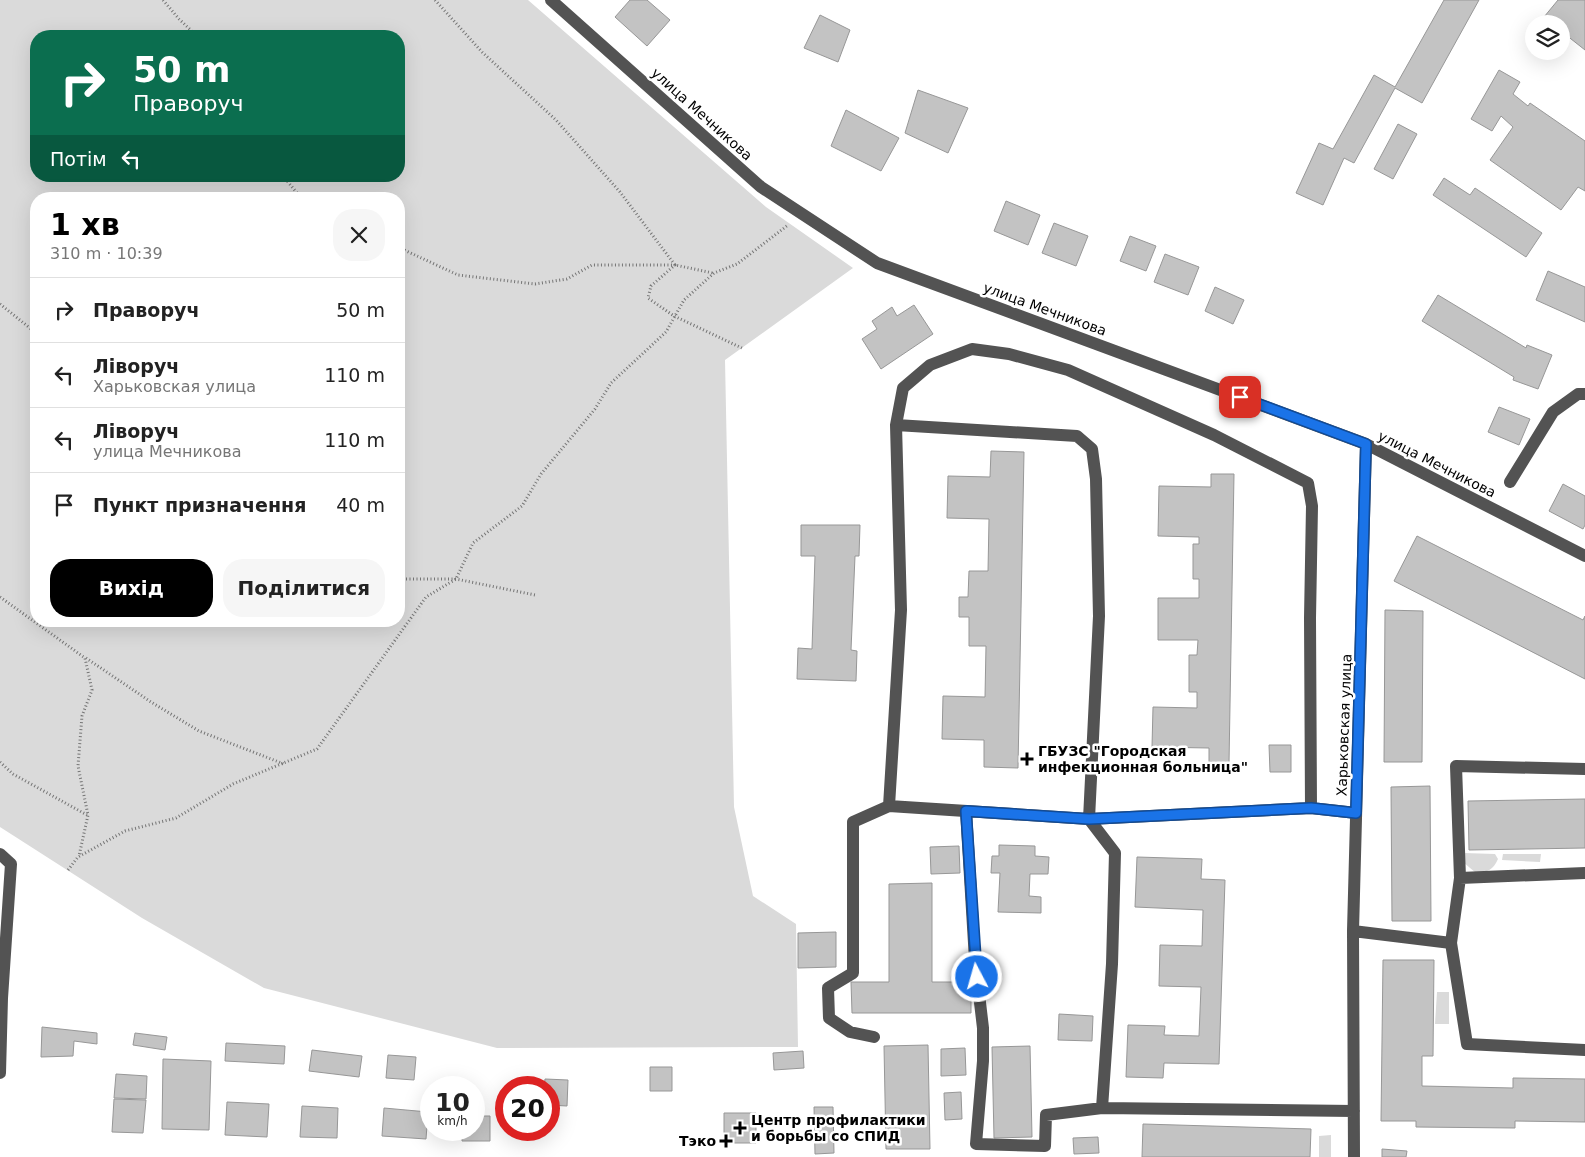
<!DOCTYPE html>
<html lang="uk">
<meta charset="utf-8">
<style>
:root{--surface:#fff;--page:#f6f6f6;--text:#222;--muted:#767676;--line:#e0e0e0;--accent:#000}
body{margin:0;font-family:"DejaVu Sans",sans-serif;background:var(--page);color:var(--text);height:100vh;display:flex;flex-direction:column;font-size:19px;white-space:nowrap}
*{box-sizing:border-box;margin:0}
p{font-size:16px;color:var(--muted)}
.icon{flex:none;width:28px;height:28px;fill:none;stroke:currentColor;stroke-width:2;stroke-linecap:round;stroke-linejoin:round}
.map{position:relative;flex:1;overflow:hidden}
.panel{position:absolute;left:30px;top:192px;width:375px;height:435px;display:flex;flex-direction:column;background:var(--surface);border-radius:20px;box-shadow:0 5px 20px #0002}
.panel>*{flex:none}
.top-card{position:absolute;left:30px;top:30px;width:375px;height:152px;border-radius:20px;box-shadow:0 5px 20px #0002;background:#0b6e4f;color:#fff;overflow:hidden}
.buttons{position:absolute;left:1525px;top:15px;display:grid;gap:10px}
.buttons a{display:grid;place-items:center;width:45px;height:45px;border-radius:50%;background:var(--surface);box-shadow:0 5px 20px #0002;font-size:25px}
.speed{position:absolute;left:420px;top:1076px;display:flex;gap:10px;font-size:25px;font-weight:700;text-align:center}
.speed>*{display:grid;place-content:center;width:65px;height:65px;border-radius:50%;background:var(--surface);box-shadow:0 5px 20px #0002;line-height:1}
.speed small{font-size:12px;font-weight:400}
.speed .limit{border:8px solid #d22;background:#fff;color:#111}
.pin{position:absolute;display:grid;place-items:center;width:42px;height:42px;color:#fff;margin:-21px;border-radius:10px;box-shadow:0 2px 8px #0006}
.me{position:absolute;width:55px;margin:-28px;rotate:354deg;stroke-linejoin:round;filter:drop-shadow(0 0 4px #0008)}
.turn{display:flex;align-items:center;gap:18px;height:105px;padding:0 20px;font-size:22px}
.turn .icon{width:65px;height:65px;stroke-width:2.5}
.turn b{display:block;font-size:35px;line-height:42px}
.then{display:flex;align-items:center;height:48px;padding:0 20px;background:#0003;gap:10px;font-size:19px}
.round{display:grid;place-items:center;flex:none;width:52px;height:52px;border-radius:20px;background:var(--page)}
.summary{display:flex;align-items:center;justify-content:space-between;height:85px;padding:0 20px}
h1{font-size:30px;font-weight:700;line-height:38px;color:var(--accent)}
.primary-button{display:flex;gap:10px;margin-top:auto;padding:10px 20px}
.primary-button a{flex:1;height:58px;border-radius:20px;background:var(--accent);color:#fff;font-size:20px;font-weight:700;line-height:58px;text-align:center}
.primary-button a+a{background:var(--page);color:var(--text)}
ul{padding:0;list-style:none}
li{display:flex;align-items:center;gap:15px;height:65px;padding:0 20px;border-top:1px solid var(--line)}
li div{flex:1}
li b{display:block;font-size:19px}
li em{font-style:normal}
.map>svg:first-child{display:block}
.green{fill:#dadada;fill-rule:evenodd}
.building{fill:#c3c3c3;stroke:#979797}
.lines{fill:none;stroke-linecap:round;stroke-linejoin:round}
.path{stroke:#757575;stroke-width:3;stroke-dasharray:1 2.5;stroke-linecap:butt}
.minor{stroke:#535353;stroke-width:12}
.route-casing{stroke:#114b97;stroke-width:12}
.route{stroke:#1a73e8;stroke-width:9}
.poi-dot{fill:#000;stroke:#fff;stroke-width:2}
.labels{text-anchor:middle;stroke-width:5;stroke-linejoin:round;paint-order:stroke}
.street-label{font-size:14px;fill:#000;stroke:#fff}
.poi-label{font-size:14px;font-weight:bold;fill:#000;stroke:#fff;text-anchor:start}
</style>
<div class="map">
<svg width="1585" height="1157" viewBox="0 0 1585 1157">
<rect width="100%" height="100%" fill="#fff"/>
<path class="green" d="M 0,0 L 528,0 L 766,207 L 853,268 L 725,360 L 734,807 L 753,896 L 796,924 L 798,1047 L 497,1048 L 264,988 L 142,918 L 0,827 ZM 36,36 L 399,36 L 399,176 L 36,176 ZM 36,199 L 399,199 L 399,621 L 36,621 Z
M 1464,853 L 1495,854 L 1498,859 C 1493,870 1488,872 1476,873 L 1463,862 Z
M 1503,854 L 1541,854 L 1540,862 L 1502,860 Z
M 1437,992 L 1449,992 L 1449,1024 L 1435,1024 Z
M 1331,1135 L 1331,1157 L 1319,1157 L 1319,1136 Z"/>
<path class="building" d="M 630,0 L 647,0 L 670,20 L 647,46 L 615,17 Z
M 1444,0 L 1479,0 L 1422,103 L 1395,88 L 1354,163 L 1344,158 L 1323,205 L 1296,193 L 1319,143 L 1333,149 L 1374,75 L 1395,87 Z
M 1558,0 L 1585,0 L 1585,50 L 1561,31 L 1561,24 L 1553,24 L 1544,17 Z
M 820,15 L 850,30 L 838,62 L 804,48 Z
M 1499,70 L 1520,82 L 1513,94 L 1528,106 L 1530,103 L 1585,141 L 1585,191 L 1578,187 L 1561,210 L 1490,160 L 1513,127 L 1501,116 L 1492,131 L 1471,119 Z
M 918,90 L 968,108 L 948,153 L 905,133 Z
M 846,110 L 899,138 L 881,171 L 831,146 Z
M 1398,124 L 1417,134 L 1393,179 L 1374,169 Z
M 1444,178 L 1470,195 L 1475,188 L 1542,233 L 1526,257 L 1433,195 Z
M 1006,201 L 1040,215 L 1028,245 L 994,231 Z
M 1054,223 L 1088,236 L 1076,266 L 1042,253 Z
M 1130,236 L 1156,246 L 1146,271 L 1120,261 Z
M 1165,254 L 1199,267 L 1188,295 L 1154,282 Z
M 1548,271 L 1585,287 L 1585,322 L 1536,300 Z
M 1215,287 L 1244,300 L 1233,324 L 1205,311 Z
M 1438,295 L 1526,348 L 1527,345 L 1552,355 L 1538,389 L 1513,380 L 1514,377 L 1422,321 Z
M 914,305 L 933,334 L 881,369 L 862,339 L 877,329 L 872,321 L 892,307 L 897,316 Z
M 1499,407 L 1530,419 L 1519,445 L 1488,432 Z
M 991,451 L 1024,452 L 1018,768 L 984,767 L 984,740 L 942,739 L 943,696 L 985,697 L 986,646 L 969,646 L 969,617 L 959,617 L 959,597 L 968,597 L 969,571 L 988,571 L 989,519 L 947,518 L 948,476 L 990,477 Z
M 1211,474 L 1234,474 L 1229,763 L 1209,762 L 1209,748 L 1152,747 L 1153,707 L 1197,708 L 1197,692 L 1189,692 L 1189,655 L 1197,655 L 1198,640 L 1158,640 L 1158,598 L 1199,598 L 1199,579 L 1193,579 L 1193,544 L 1199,544 L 1199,537 L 1158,536 L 1159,486 L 1211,487 Z
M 1563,484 L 1585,496 L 1585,525 L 1583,529 L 1549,511 Z
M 801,525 L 860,525 L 859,556 L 855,556 L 851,650 L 857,651 L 856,681 L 797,679 L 798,648 L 812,649 L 815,556 L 801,556 Z
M 1417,536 L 1583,620 L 1585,616 L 1585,679 L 1394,581 Z
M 1385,610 L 1423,611 L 1422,762 L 1384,762 Z
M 1269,745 L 1291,745 L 1291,772 L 1270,772 Z
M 1430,786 L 1431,921 L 1392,921 L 1391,787 Z
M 1585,799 L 1585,848 L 1469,850 L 1468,801 Z
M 999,845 L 1035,846 L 1035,856 L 1049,857 L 1048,874 L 1030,874 L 1029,896 L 1041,897 L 1041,913 L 998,912 L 1000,873 L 991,873 L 992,856 L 999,856 Z
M 959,846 L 960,873 L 931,874 L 930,847 Z
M 1137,857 L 1202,859 L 1201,879 L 1225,880 L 1219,1064 L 1164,1063 L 1163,1078 L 1126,1077 L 1128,1025 L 1165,1026 L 1164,1035 L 1199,1036 L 1201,987 L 1159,986 L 1160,945 L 1202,946 L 1203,910 L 1135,907 Z
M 932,883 L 932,982 L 971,982 L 971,1013 L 852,1013 L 851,982 L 889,982 L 889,884 Z
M 836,932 L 836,967 L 798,968 L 798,933 Z
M 1383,960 L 1434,960 L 1433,1056 L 1422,1056 L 1422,1086 L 1513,1088 L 1513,1078 L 1585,1079 L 1585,1122 L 1515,1121 L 1515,1128 L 1416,1127 L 1416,1121 L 1381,1121 Z
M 1059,1014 L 1093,1016 L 1092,1041 L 1058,1040 Z
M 42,1027 L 97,1033 L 97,1044 L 74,1041 L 73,1056 L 41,1057 Z
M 135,1033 L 167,1037 L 165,1050 L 133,1045 Z
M 226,1043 L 285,1046 L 284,1064 L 225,1061 Z
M 928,1045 L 930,1149 L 886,1149 L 884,1046 Z
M 1030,1046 L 1032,1137 L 994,1138 L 992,1047 Z
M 965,1048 L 966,1075 L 941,1076 L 941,1049 Z
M 312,1050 L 362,1056 L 359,1077 L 309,1071 Z
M 803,1051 L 804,1068 L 774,1070 L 773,1053 Z
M 388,1055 L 416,1057 L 414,1080 L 386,1078 Z
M 163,1059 L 211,1061 L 209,1130 L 162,1129 Z
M 650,1067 L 672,1067 L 672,1091 L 650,1091 Z
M 116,1074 L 147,1076 L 146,1099 L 114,1098 Z
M 545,1079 L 568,1080 L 567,1106 L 549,1105 L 549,1088 L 544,1088 Z
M 961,1092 L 962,1119 L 945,1120 L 944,1093 Z
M 114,1099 L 146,1100 L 143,1133 L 112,1132 Z
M 227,1102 L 269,1104 L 267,1137 L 225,1135 Z
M 302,1106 L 338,1108 L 337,1138 L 300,1137 Z
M 814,1107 L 833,1107 L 834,1153 L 815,1154 Z
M 384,1108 L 428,1112 L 426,1139 L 382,1136 Z
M 724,1113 L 756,1113 L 756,1143 L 724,1143 Z
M 474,1116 L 490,1116 L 490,1141 L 462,1141 L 462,1130 L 474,1130 Z
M 1143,1124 L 1311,1129 L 1310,1157 L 1142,1157 Z
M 1098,1137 L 1099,1153 L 1074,1154 L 1073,1138 Z
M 1382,1149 L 1407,1151 L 1406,1157 L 1382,1157 Z"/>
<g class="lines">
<path class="path" d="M 163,0 L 179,19 L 197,36
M 435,0 L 482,52 L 556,120 L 620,192 L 675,265 L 713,273
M 283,176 L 302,199
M 399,246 L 402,249 L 458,275 L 535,284 L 567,279 L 592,265 L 675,265 L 651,286 L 648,298 L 674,316 L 744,349
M 0,304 L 36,333
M 399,579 L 456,579 L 535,595
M 0,597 L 85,658 L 92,690 L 82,716 L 78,766 L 88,815 L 79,856
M 86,658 L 151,702 L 199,731 L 284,764
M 0,762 L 13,774 L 87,815
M 68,870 L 78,857 L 125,831 L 176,818 L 233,784 L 317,749 L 426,597 L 456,579 L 473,543 L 522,506 L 541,474 L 595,409 L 611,383 L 666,332 L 684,300 L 714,273 L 737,264 L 788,225"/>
<path class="minor" d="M 551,0 L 761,187 L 877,263 L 1366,444 L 1585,556
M 896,425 L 1077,436 L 1092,449 L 1096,479 L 1099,616 L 1089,819 L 1115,853 L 1112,964 L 1102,1108 L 1046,1115 L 1045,1146 L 976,1144 L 983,1061 L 983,1028 L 975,960 L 966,811
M 1510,482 L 1553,412 L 1578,394 L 1585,394
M 1311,808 L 1310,618 L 1312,506 L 1308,483 L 1214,435 L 1068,370 L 1009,354 L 972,349 L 930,365 L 903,388 L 896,425 L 901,610 L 889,806 L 1089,819 L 1311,808 L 1356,813
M 0,854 L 11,864 L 2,998 L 0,1073
M 1585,873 L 1460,878 L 1451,943 L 1467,1044 L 1585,1050
M 1460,878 L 1456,766 L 1585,769
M 1353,931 L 1451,943
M 874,1037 L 850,1032 L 829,1018 L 828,988 L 853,973 L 853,822 L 889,806
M 1102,1108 L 1354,1111
M 1354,1157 L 1353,931 L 1366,444"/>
</g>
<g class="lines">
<g class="route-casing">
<path id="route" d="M 977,977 L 966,811 L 1089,819 L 1311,808 L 1356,813 L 1366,444 L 1240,397"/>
</g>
<use href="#route" class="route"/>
</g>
<g class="poi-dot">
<path d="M1024.5 751.5h5v5h5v5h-5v5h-5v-5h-5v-5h5z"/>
<path d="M737.5 1120.5h5v5h5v5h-5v5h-5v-5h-5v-5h5z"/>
<path d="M723.5 1133.5h5v5h5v5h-5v5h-5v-5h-5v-5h5z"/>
</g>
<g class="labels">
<g class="street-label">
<text transform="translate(702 114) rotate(42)" y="5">улица Мечникова</text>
<text transform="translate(1045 309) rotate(20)" y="5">улица Мечникова</text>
<text transform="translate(1437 464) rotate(27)" y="5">улица Мечникова</text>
<text transform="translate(1344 725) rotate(-88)" y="5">Харьковская улица</text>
</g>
<g class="poi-label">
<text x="1038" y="756">ГБУЗС "Городская<tspan x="1038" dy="16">инфекционная больница"</tspan></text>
<text x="751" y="1125">Центр профилактики<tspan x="751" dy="16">и борьбы со СПИД</tspan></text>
<text x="716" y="1146" text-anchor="end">Тэко</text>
</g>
</g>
</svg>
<div class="buttons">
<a><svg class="icon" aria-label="layers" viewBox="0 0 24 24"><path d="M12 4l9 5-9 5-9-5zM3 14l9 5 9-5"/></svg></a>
</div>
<div class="speed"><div>10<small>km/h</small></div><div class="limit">20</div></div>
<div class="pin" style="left:1240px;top:397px;background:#d93025"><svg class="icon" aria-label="arrive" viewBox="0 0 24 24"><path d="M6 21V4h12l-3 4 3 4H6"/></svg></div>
<svg class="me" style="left:977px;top:977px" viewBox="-20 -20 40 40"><circle r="17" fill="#1a73e8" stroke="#fff" stroke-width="3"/><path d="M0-11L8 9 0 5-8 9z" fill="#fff"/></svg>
<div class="top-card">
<div class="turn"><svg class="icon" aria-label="right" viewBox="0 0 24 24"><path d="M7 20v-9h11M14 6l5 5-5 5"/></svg><div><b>50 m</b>Праворуч</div></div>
<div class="then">Потім<svg class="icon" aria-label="left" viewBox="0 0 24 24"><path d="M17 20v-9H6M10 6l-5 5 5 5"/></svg></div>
</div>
<section class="panel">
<div class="summary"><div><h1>1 хв</h1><p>310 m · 10:39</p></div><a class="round"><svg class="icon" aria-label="close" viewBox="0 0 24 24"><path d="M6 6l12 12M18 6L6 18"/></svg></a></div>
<ul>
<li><svg class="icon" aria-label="right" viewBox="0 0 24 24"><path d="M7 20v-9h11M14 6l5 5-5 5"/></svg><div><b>Праворуч</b></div><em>50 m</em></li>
<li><svg class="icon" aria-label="left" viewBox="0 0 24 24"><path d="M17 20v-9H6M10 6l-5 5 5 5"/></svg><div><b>Ліворуч</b><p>Харьковская улица</p></div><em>110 m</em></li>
<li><svg class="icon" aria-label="left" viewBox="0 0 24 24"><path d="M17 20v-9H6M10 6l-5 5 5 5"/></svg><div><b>Ліворуч</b><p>улица Мечникова</p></div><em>110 m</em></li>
<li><svg class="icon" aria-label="arrive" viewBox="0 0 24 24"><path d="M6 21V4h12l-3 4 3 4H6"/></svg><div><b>Пункт призначення</b></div><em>40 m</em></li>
</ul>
<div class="primary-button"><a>Вихід</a><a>Поділитися</a></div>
</section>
</div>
